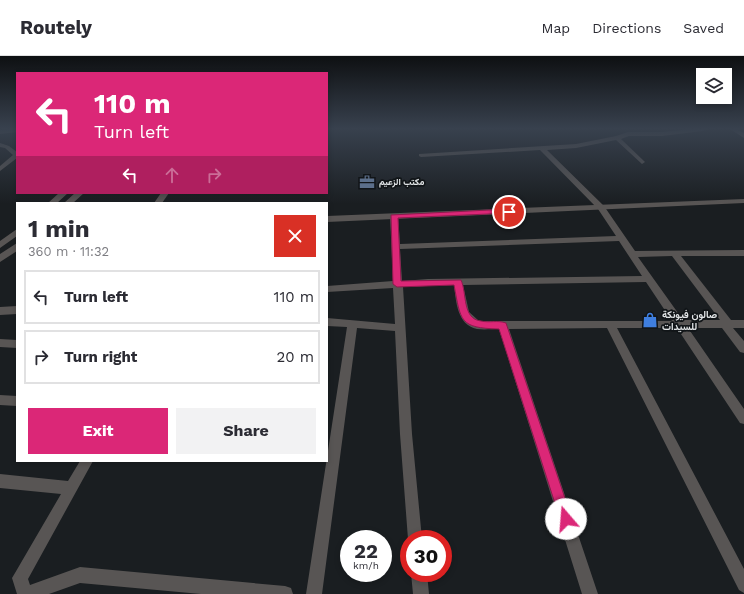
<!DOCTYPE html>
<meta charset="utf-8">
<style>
:root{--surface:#fff;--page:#f2f2f3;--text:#2b2b33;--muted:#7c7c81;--line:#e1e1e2;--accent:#db2777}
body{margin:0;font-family:"Work Sans",Vazirmatn,sans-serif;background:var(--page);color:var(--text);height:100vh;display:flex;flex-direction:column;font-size:15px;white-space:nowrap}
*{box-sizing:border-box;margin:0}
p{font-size:13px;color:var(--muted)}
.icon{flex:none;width:22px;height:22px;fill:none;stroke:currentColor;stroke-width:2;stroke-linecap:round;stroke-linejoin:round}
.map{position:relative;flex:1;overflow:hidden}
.side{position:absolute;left:16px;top:146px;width:312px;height:260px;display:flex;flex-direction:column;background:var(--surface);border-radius:0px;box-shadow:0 2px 6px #0003}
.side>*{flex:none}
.hud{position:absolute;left:16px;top:16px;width:312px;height:122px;border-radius:0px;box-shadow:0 2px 6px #0003;background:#db2777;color:#fff;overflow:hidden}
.controls{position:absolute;left:696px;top:12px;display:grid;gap:8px}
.controls a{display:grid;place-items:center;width:36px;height:36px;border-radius:0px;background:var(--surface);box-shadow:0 2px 6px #0003;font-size:20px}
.speed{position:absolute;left:340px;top:474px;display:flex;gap:8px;font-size:20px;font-weight:700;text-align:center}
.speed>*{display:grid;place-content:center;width:52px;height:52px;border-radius:50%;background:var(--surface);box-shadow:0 2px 6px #0003;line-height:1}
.speed small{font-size:10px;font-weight:400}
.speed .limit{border:6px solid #d22;background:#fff;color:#111}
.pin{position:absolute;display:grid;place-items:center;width:34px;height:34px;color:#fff;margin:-17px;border:2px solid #fff;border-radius:50%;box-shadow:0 1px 4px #0007}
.me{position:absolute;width:44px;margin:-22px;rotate:342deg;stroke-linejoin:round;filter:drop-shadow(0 0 3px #0008)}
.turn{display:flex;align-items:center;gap:14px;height:84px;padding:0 12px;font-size:18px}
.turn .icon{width:52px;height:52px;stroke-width:2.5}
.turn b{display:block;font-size:28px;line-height:34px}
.lanes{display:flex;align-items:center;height:38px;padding:0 12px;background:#0003;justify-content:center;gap:20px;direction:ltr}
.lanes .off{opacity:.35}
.round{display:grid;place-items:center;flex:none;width:42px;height:42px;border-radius:0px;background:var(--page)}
.overview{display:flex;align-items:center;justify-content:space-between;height:68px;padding:0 12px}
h1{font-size:24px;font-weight:700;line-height:30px}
.cta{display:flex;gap:8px;margin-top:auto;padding:8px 12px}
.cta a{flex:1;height:46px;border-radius:0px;background:var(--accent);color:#fff;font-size:16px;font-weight:700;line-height:46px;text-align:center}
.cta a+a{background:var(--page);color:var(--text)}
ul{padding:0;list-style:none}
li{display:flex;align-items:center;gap:12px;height:54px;margin:0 8px 6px;padding:0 4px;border:2px solid var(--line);border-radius:0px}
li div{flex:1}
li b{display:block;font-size:15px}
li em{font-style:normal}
header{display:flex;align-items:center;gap:24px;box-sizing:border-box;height:56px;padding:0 20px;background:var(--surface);border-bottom:1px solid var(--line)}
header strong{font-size:19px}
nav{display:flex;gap:22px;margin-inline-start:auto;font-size:14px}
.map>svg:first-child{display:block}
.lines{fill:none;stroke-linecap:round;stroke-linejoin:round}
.minor{fill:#585554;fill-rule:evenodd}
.tertiary{fill:#585554;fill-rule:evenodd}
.route{fill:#db2777;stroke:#8e194d}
.labels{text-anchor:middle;stroke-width:3.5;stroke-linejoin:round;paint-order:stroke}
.far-poi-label{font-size:9px;font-weight:bold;fill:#e2e5e7;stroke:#111518;text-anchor:start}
.poi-label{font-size:10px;font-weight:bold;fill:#e2e5e7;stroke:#111518;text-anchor:start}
</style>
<header>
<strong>Routely</strong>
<nav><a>Map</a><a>Directions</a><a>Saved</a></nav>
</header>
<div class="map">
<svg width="744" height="538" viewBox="0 0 744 538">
<rect width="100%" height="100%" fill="#1a1e21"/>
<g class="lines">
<path class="minor" d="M 17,73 L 17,76 L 0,78 L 0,74 Z
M 692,73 L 706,73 L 703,75 L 662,80 L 629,80 L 621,83 L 644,105 L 645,106 L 642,108 L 616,84 L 576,92 L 547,94 L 604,150 L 635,195 L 744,194 L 744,200 L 681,200 L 731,264 L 744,264 L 744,272 L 733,272 L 744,285 L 744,297 L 740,296 L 722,272 L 688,272 L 744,353 L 744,368 L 740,367 L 677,272 L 617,272 L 744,513 L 744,537 L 739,534 L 607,272 L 509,273 L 598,538 L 582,538 L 499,273 C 492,273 484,274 477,273 C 457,269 456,245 454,229 L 403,231 L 412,378 L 422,483 L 409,483 L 409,486 L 408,483 L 400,378 L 395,275 L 357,272 L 322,538 L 306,538 L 347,271 L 327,270 L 327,262 L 395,268 L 393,232 L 327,236 L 327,230 L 393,225 L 390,160 L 394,158 L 398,160 L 400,188 L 616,180 L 598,153 L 540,94 L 421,101 L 419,100 L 419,98 L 576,88 L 616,80 L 628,76 L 662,76 ZM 619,185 L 642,220 L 428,223 L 402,225 L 400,193 ZM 672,200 L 720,264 L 683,264 L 638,201 ZM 646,226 L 672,265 L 479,265 L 469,256 L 463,229 Z
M 730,73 L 736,73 L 744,77 L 744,82 Z
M 0,87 L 9,90 L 17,96 L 17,102 L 0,115 L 0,110 L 13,99 L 5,92 L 0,91 Z
M 161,137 L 169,137 L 162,147 L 154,147 Z
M 17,250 L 17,258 L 0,259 L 0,251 Z
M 0,283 L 17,284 L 17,292 L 0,291 Z
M 0,339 L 17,340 L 17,350 L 0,349 Z
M 80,405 L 93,405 L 28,523 L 30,529 L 80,511 L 285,530 L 291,532 L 293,538 L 201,538 L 80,527 L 49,538 L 17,538 L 12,522 L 15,517 L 61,438 L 0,432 L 0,418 L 68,425 Z
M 411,517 L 427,517 L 429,538 L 413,538 Z"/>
<path class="tertiary" d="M 59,137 L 68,137 L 57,147 L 48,147 Z
M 75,137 L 84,137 L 73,147 L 64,147 Z
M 744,143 L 744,147 L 327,166 L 327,160 Z
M 17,173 L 17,180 L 0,192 L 0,185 Z
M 17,187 L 17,195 L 0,206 L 0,198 Z"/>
</g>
<linearGradient id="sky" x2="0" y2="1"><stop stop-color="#0e1012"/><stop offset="0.49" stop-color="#38414e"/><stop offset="1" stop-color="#38414e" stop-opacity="0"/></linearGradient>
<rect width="744" height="148" fill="url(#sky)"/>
<path class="route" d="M 509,153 L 512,156 L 511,157 L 398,162 L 401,225 L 461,224 C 467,237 462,263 481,265 C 489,267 498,264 506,267 L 572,463 L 571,468 L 566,470 L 561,468 L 560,463 L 499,273 C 459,272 461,265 454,229 L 397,231 L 393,228 L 391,159 Z"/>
<defs>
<g id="office-bare" transform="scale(1.2)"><path d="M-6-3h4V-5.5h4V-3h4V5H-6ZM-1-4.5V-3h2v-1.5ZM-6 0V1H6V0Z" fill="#5c6f8a" stroke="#111518" stroke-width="2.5" paint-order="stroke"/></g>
<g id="shop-bare" transform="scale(1.2)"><path d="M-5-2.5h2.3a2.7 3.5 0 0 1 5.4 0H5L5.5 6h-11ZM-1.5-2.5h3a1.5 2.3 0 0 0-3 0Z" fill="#3f7fe0" stroke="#111518" stroke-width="2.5" paint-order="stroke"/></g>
</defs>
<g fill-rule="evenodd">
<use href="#office-bare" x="367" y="126"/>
<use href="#shop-bare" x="650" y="264"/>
</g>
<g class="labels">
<g class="far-poi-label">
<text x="379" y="129">مكتب الزعيم</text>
</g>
<g class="poi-label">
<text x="662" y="262">صالون فيونكة<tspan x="662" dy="12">للسيدات</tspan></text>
</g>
</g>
</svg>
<div class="controls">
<a><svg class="icon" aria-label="layers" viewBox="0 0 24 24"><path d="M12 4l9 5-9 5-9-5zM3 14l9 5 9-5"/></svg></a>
</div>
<div class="speed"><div>22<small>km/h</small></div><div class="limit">30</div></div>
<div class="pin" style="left:509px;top:156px;background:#d93025"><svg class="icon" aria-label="arrive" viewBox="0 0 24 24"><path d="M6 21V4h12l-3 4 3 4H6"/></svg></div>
<svg class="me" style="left:566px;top:463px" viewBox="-20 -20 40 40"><circle r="19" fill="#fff"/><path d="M0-13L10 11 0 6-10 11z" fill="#db2777"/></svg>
<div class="hud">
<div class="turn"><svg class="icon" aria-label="left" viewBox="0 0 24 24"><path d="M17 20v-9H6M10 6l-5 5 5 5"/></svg><div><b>110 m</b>Turn left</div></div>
<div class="lanes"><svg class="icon" aria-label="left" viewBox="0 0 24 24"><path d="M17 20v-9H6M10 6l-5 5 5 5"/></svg><svg class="icon off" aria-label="ahead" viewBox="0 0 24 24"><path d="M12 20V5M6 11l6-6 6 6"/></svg><svg class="icon off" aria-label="right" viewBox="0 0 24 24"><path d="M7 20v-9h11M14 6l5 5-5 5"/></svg></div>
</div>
<section class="side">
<div class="overview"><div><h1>1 min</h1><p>360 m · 11:32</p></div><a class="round" style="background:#d93025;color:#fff"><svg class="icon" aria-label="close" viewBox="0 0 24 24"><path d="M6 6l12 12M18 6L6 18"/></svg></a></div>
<ul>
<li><svg class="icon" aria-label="left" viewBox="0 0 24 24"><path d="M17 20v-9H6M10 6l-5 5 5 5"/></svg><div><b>Turn left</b></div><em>110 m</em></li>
<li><svg class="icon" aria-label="right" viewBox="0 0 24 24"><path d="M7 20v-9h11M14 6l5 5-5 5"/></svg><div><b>Turn right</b></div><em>20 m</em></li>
</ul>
<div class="cta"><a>Exit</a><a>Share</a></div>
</section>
</div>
